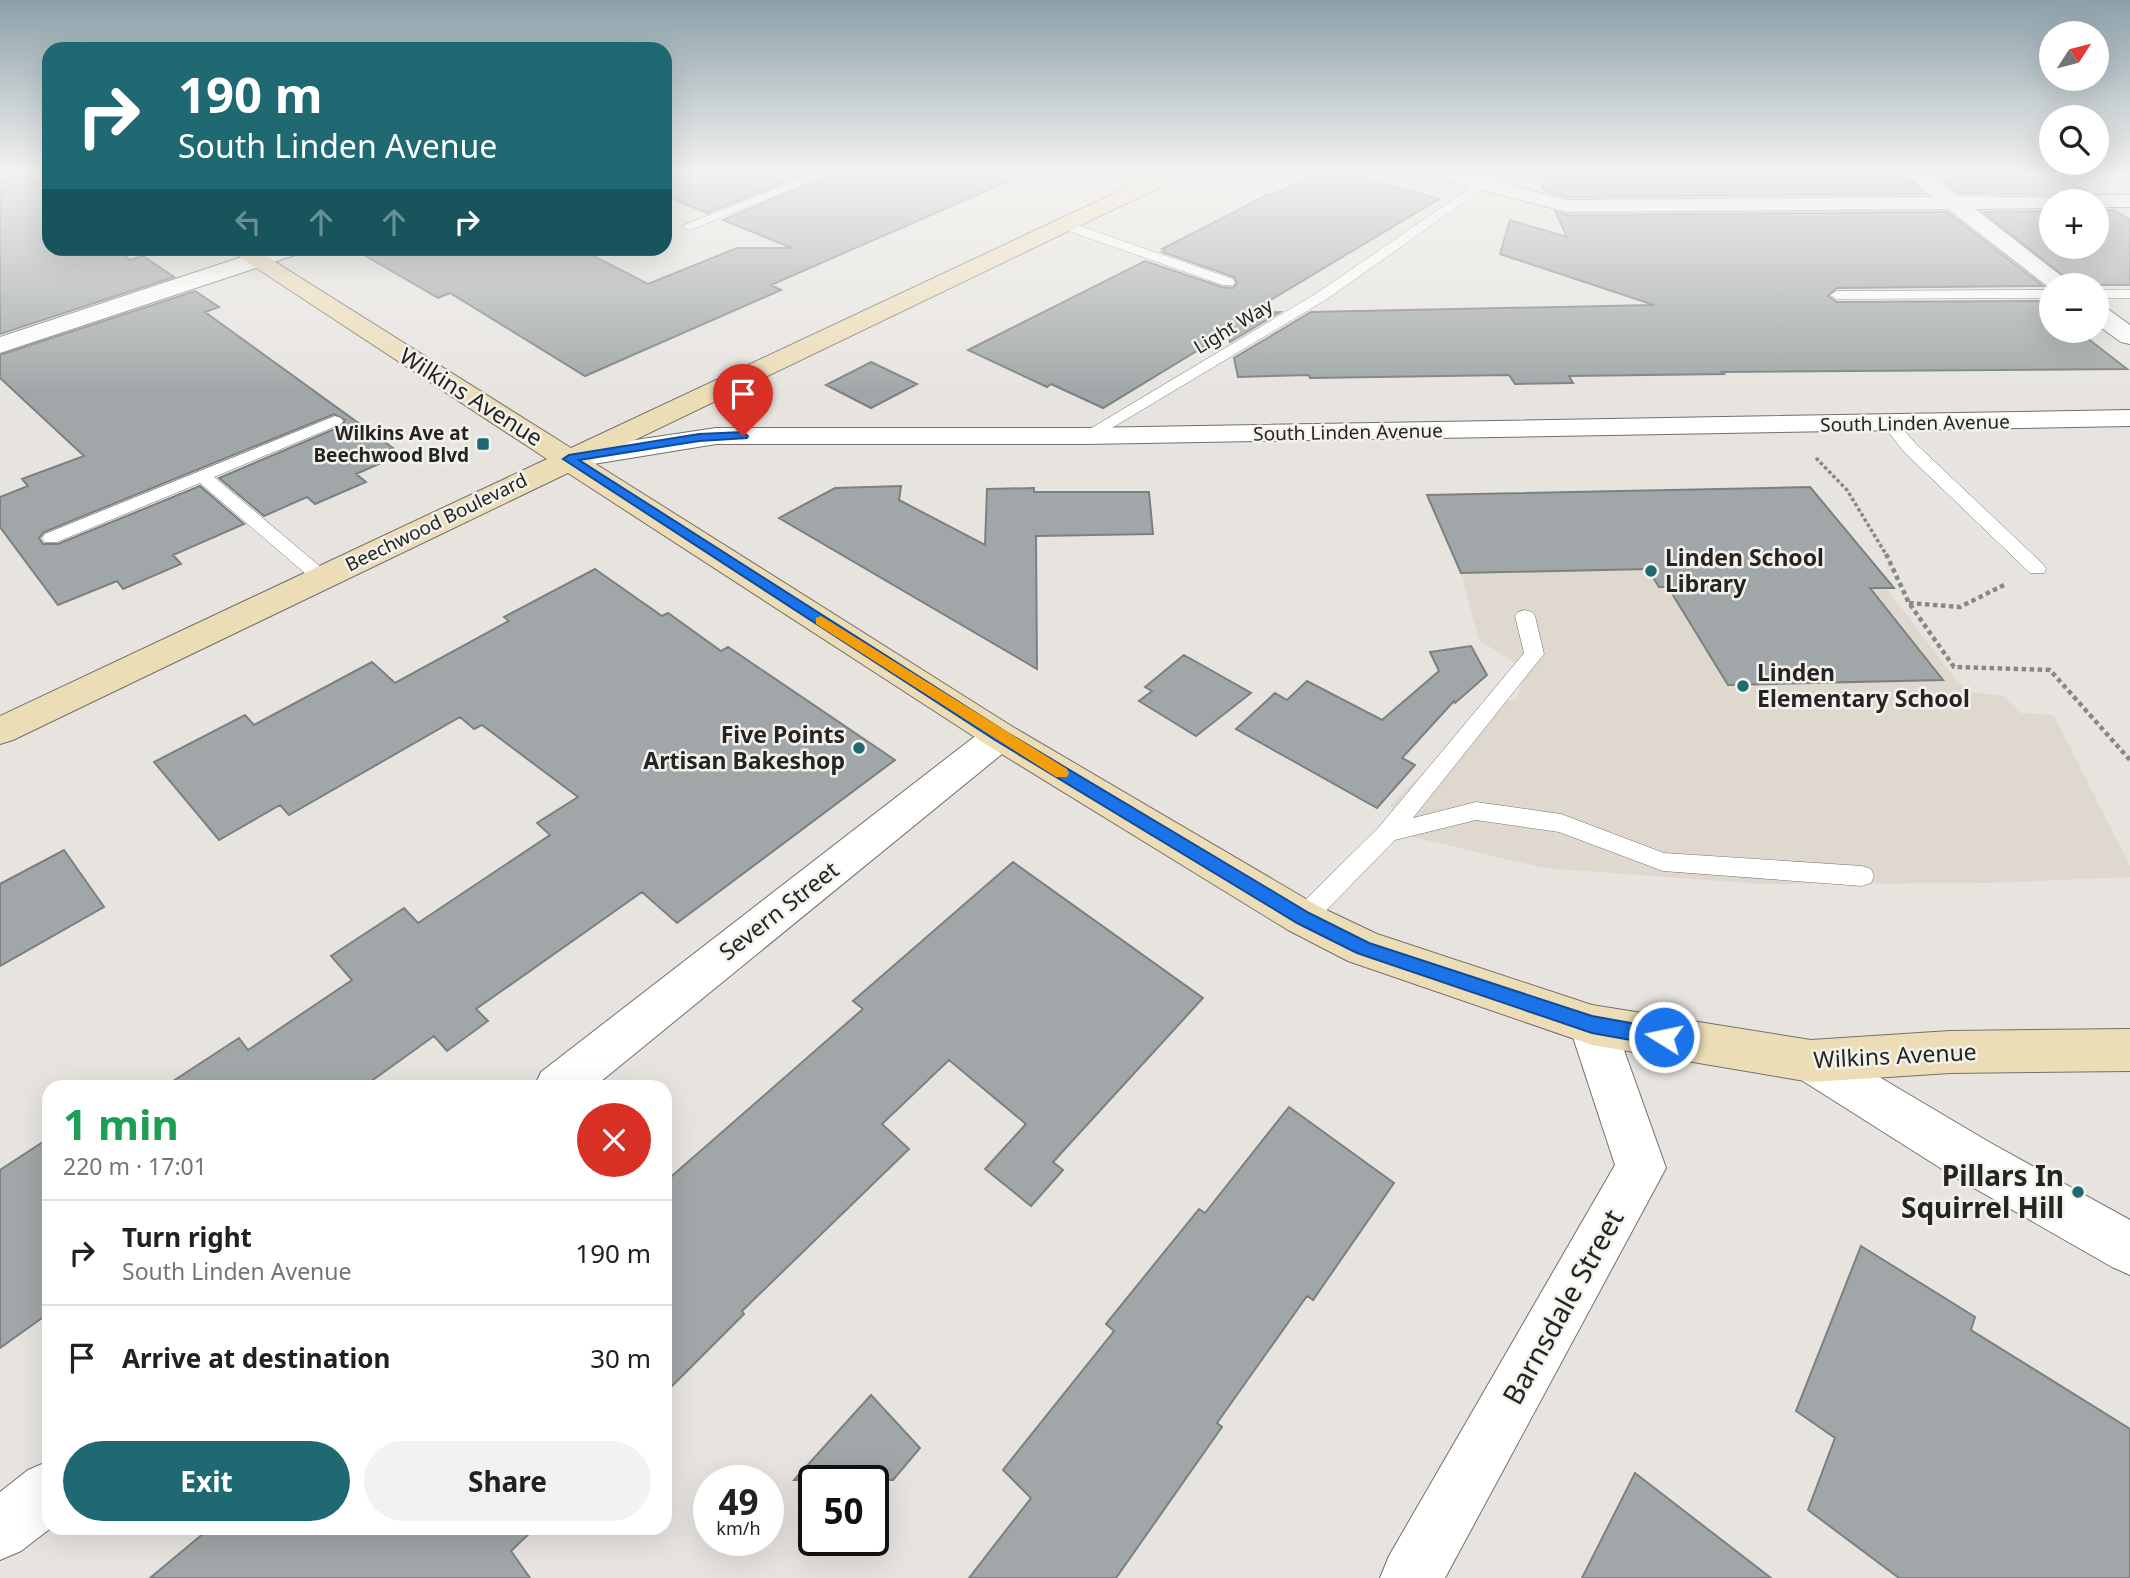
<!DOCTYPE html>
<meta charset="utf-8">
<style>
:root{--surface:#fff;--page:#f2f2f2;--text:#202124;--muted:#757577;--line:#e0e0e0;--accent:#1f6973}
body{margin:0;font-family:"Noto Sans",sans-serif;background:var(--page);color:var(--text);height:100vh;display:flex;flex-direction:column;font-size:26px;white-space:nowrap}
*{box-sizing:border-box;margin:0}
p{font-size:23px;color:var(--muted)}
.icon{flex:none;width:38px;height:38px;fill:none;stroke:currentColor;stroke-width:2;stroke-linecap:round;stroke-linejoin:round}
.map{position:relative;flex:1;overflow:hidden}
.side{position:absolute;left:42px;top:1080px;width:630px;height:455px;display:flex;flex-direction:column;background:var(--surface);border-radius:21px;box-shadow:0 7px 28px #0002}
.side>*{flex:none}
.top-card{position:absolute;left:42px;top:42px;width:630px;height:214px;border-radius:21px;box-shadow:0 7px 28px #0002;background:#1f6973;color:#fff;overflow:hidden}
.needle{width:46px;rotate:54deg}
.fabs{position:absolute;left:2039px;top:21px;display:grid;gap:14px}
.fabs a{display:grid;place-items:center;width:70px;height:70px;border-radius:50%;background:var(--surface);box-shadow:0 7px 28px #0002;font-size:35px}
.speed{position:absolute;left:693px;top:1465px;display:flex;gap:14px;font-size:35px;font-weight:700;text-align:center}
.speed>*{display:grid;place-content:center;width:91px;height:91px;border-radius:50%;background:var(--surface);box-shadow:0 7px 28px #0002;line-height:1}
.speed small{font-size:18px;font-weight:400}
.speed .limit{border:4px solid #111;border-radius:10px;background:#fff;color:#111}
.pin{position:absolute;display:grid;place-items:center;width:60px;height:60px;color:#fff;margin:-72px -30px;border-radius:50% 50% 50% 0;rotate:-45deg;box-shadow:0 0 7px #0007}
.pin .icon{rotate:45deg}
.me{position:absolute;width:77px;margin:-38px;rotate:280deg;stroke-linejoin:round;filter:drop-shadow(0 0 5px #0008)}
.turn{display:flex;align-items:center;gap:24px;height:147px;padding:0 21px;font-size:32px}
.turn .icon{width:91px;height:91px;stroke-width:2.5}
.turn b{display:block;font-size:49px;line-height:60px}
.lanes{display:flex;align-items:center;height:66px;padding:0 21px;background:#0003;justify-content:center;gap:35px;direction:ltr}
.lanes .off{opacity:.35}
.round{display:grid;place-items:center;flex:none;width:74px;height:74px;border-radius:37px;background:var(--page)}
.summary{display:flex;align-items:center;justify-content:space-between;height:119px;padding:0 21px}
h1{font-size:42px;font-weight:700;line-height:52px;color:#1e9e55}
.primary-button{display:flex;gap:14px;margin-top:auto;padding:14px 21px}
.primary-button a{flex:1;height:80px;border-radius:42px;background:var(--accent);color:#fff;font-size:28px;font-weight:700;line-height:80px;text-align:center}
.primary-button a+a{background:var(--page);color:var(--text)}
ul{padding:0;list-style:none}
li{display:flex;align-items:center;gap:21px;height:105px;padding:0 21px;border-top:2px solid var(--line)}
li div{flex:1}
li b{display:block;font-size:26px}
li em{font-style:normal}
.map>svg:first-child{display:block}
.built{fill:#ded8ce}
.building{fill:#a1a7a8;stroke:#7b8081;stroke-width:2}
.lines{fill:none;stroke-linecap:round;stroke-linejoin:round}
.service-casing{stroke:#73706c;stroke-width:1}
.minor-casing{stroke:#73706c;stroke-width:2}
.tertiary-casing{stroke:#73706c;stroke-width:2}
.secondary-casing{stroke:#73706c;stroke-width:2}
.path-far1{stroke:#898784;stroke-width:3.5;stroke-dasharray:3.5 2.5;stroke-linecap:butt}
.path{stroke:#898784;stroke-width:4.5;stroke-dasharray:4.5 3.5;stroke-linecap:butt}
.service{fill:#fff;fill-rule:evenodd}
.minor{fill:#fff;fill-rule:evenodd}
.tertiary{fill:#fff;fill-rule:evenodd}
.secondary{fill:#edddb7;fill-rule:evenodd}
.route{fill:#1a73e8;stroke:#114b97;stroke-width:2}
.slow{fill:#f59e0b}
.poi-dot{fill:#1f6973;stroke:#f4f2ed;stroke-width:2.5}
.labels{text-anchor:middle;stroke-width:5;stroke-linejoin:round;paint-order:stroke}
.far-street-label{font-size:19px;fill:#252423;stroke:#f4f2ed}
.far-poi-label{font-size:19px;font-weight:bold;fill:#252423;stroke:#f4f2ed;text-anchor:end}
.street-label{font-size:23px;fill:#252423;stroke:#f4f2ed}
.poi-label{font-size:23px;font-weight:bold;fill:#252423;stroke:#f4f2ed;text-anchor:start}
.near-poi-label{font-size:28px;font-weight:bold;fill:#252423;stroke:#f4f2ed;text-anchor:end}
.near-street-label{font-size:28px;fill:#252423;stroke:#f4f2ed}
</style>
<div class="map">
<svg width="2130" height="1578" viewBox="0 0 2130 1578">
<rect width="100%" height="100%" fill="#e7e4e0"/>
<path class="built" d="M 1810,487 L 1956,680 L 1972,692 L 2003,696 L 2020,713 L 2054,715 L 2130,866 L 2130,877 L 1991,883 L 1760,884 L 1544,868 L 1404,835 L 1390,805 L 1496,703 L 1516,699 L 1527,671 L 1479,640 L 1461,573 L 1427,495 Z"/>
<path class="building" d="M 665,172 L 810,172 L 707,213 L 665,196 Z
M 836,172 L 1029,172 L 771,285 L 781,290 L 585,376 L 450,293 L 438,298 L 352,248 L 578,248 L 648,284 L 737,248 L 792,248 L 723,220 Z
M 1318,172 L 1344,172 L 1439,199 L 1249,313 L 1280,312 L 1230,342 L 1228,332 L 1103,408 L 1051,384 L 1047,387 L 968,350 L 1145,261 L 1222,287 L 1233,288 L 1237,283 L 1234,277 L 1162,252 L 1165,250 L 1162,249 L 1269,194 L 1272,195 Z
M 1535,172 L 1900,172 L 1925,194 L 1567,197 L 1545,191 Z
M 1930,172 L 2056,172 L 2090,194 L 2083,201 L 2064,201 L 2058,195 L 1959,193 Z
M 28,173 L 49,188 L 49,248 L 114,248 L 130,260 L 143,256 L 174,277 L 0,334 L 0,180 Z
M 2096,210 L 2114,210 L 2130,220 L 2130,285 L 2075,285 L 1983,212 L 2051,211 L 2051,247 L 2096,247 Z
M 1555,211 L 1567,215 L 1947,212 L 2043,286 L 1837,288 L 1828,296 L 1837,302 L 2040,301 L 2051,309 L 2051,331 L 2078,331 L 2127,369 L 1722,372 L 1724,374 L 1569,376 L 1573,383 L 1515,384 L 1509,375 L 1310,378 L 1309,375 L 1238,377 L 1234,358 L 1311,312 L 1654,305 L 1500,254 L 1510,220 L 1567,237 Z
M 195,291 L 219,307 L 205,312 L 393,448 L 389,450 L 397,456 L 356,474 L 366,482 L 315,504 L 307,497 L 264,516 L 219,478 L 342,426 L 345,420 L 334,414 L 44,532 L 39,538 L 43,544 L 58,544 L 200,486 L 244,524 L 173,555 L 181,564 L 123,589 L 117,581 L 58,605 L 0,527 L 0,497 L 28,486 L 22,479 L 84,456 L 0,378 L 0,355 Z
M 871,362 L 917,384 L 871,408 L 826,385 Z
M 901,486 L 899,500 L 985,545 L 987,489 L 1034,488 L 1034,492 L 1149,492 L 1153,534 L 1036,536 L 1037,669 L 779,518 L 835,488 Z
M 1810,487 L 1894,588 L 1870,588 L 1943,680 L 1728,685 L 1668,587 L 1659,587 L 1648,569 L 1461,573 L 1427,495 Z
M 595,569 L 662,616 L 668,613 L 721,651 L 728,647 L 895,760 L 677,923 L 642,892 L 476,1009 L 488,1021 L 447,1051 L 434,1036 L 363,1087 L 164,1087 L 239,1038 L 248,1050 L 352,980 L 331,956 L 404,908 L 418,923 L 550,835 L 537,823 L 578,797 L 482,725 L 474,729 L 460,717 L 289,815 L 280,805 L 219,840 L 154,762 L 245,715 L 254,725 L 372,662 L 395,683 L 509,621 L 504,617 Z
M 1471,646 L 1487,675 L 1455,703 L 1454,701 L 1402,758 L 1415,765 L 1377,808 L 1236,729 L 1275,693 L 1287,700 L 1307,681 L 1382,720 L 1439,671 L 1430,652 Z
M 1184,655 L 1251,693 L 1196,736 L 1139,701 L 1152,691 L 1145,687 Z
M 64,850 L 104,907 L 0,966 L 0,884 Z
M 1013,862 L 1203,998 L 1053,1162 L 1063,1170 L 1031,1206 L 985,1169 L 1026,1124 L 949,1060 L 882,1124 L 909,1149 L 742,1311 L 744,1314 L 665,1393 L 665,1182 L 863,1009 L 853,1001 Z
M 1289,1107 L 1394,1183 L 1313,1300 L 1307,1296 L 1217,1423 L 1222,1427 L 1116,1578 L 969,1578 L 1031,1498 L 1003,1470 L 1114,1331 L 1106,1324 L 1199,1209 L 1205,1213 Z
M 49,1138 L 49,1313 L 0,1348 L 0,1170 Z
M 1861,1246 L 1975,1317 L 1971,1330 L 2130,1429 L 2130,1578 L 1899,1578 L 1808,1510 L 1835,1438 L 1796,1411 Z
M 871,1395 L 920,1448 L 893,1480 L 794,1480 Z
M 1635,1473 L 1771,1578 L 1582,1578 Z
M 210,1528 L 535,1528 L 511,1551 L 530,1578 L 150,1578 Z"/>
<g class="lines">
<g class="service-casing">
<path id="service" d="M 817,172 L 834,172 L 693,229 L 688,230 L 682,226 Z
M 1493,172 L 1507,172 L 1327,299 L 1092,440 L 1086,441 L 1078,436 L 1317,293 Z
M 1065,221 L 1233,279 L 1235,282 L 1233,285 L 1223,285 L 1060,228 L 1060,222 Z
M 2051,290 L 2051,298 L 1837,299 L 1830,295 L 1837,291 Z
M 2096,290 L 2130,290 L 2130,298 L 2096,298 Z
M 335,416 L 341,418 L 343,421 L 341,424 L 214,477 L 328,573 L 331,577 L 328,581 L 314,581 L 200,483 L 57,542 L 45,542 L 42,538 L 45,534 Z
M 1890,419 L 1896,421 L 1916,444 L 2044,565 L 2046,569 L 2044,573 L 2030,573 L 1904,452 L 1882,424 Z
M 1525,610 L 1532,612 L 1535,616 L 1544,654 L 1413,818 L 1476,802 L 1561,814 L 1664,853 L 1862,866 L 1871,869 L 1874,876 L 1871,883 L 1862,886 L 1663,871 L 1559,832 L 1476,820 L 1395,840 L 1312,925 L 1303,928 L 1294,925 L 1290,918 L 1294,911 L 1379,827 L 1524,653 L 1515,616 L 1518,612 Z"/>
</g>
<g class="minor-casing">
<path id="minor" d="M 1427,172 L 1461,172 L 1567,200 L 1932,197 L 1903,172 L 1926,172 L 1958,196 L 2058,198 L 2061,201 L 2051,201 L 2051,208 L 1975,209 L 2073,285 L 2051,285 L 2051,289 L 1948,209 L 1567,212 L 1430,176 Z
M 2096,195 L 2130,195 L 2130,207 L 2096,207 L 2096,201 L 2086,201 L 2089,197 Z
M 269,248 L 304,248 L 301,253 L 0,353 L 0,337 Z
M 2096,305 L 2105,307 L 2130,325 L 2130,344 L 2121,342 L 2096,324 Z
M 1000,723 L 1013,727 L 1018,736 L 1013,745 L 594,1087 L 534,1087 L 541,1072 L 987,727 Z
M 1592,1005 L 1608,1011 L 1615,1025 L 1666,1168 L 1445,1578 L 1380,1578 L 1389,1556 L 1615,1165 L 1569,1025 L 1576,1011 Z
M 1811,1040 L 1827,1046 L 1989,1142 L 2130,1220 L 2130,1275 L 2112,1267 L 1953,1176 L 1795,1076 L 1788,1061 L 1795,1046 Z
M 49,1461 L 51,1528 L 21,1551 L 0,1560 L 0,1492 L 28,1470 Z"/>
</g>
<g class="tertiary-casing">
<path id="tertiary" d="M 2130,410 L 2130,426 L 1086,444 L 716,444 L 569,468 L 559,465 L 555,459 L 559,453 L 569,450 L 716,428 L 1086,428 Z"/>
</g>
<g class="secondary-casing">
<path id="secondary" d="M 1160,172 L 1186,172 L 1183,176 L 591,461 L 1013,727 L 1318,906 L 1377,934 L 1592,1005 L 1811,1040 L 1950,1031 L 2130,1029 L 2130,1071 L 1950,1073 L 1811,1082 L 1592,1045 L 1348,961 L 1288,930 L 987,745 L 568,473 L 13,740 L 0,744 L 0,716 L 547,459 L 226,248 L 253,248 L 571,448 Z"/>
</g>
<path class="path-far1" d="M 1816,458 L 1847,490 L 1887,556"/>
<path class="path" d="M 1886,554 L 1909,603 L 1954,667 L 2050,670 L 2130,760
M 1909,603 L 1960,607 L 2004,585"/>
<use href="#service" class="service"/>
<use href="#minor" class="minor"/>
<use href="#tertiary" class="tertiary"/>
<use href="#secondary" class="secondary"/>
</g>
<linearGradient id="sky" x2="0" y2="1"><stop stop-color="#8ca0a9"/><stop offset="0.44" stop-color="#f4f3f1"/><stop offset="1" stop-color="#f4f3f1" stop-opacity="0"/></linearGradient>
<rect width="2130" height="393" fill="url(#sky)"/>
<path class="route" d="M 743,432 L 748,436 L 747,438 L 699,441 L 579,460 L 1006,732 L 1309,913 L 1369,943 L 1592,1016 L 1664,1029 L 1671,1031 L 1673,1037 L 1671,1043 L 1664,1046 L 1592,1033 L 1357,953 L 1297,923 L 995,740 L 563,459 L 569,455 L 699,434 Z"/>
<path class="slow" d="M 821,616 L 1067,769 L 1069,773 L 1067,777 L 1056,777 L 816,624 L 816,618 Z"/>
<g class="poi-dot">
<rect x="476" y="437" width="14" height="14" rx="3.5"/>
<circle cx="1651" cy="571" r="7"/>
<circle cx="1743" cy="686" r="7"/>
<circle cx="859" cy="748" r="7"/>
<circle cx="2078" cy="1192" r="7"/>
</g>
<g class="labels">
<g class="far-street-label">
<text transform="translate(1233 326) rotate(-31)" y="7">Light Way</text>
<text transform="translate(1915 423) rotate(-1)" y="7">South Linden Avenue</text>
<text transform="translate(1348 432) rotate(-1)" y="7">South Linden Avenue</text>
<text transform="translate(436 522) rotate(-26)" y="7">Beechwood Boulevard</text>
</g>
<g class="far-poi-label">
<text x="469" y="440">Wilkins Ave at<tspan x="469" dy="22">Beechwood Blvd</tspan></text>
</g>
<g class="street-label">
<text transform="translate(471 397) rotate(32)" y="8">Wilkins Avenue</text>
<text transform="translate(779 911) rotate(-38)" y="8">Severn Street</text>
<text transform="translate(1895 1056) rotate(-3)" y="8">Wilkins Avenue</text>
</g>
<g class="poi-label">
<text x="1665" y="566">Linden School<tspan x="1665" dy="26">Library</tspan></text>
<text x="1757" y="681">Linden<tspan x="1757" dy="26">Elementary School</tspan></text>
<text x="845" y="743" text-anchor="end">Five Points<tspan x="845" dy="26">Artisan Bakeshop</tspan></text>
</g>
<g class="near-poi-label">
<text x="2064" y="1186">Pillars In<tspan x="2064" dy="32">Squirrel Hill</tspan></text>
</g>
<g class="near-street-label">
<text transform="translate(1563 1307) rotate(-61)" y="10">Barnsdale Street</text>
</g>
</g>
</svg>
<div class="fabs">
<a><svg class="needle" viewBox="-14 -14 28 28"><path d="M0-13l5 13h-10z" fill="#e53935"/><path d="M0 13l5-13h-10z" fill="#757577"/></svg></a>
<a><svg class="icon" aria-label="search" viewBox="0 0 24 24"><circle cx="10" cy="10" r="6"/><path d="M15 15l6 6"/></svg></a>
<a>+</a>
<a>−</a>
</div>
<div class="speed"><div>49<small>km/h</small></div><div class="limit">50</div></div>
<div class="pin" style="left:743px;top:436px;background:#d93025"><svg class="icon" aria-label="arrive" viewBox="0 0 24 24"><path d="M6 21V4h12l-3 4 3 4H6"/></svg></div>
<svg class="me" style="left:1664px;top:1037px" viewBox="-20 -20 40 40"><circle r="17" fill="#1a73e8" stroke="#fff" stroke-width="3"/><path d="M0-11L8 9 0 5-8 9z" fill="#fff"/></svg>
<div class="top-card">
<div class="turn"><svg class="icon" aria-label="right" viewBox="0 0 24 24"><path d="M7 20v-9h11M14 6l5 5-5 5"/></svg><div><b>190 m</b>South Linden Avenue</div></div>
<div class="lanes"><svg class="icon off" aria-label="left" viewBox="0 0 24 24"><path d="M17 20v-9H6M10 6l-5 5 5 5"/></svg><svg class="icon off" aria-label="ahead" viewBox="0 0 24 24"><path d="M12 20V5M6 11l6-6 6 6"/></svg><svg class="icon off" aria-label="ahead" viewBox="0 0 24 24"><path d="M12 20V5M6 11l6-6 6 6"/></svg><svg class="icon" aria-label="right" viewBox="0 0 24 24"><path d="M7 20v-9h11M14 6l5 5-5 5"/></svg></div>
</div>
<section class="side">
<div class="summary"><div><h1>1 min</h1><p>220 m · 17:01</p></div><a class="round" style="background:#d93025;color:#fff"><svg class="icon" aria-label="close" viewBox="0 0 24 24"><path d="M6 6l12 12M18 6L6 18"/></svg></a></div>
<ul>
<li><svg class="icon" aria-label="right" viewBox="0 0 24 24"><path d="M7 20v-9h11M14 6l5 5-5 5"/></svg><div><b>Turn right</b><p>South Linden Avenue</p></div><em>190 m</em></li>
<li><svg class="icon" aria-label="arrive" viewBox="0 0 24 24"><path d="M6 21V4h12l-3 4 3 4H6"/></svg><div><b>Arrive at destination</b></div><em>30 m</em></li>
</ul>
<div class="primary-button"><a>Exit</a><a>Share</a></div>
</section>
</div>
